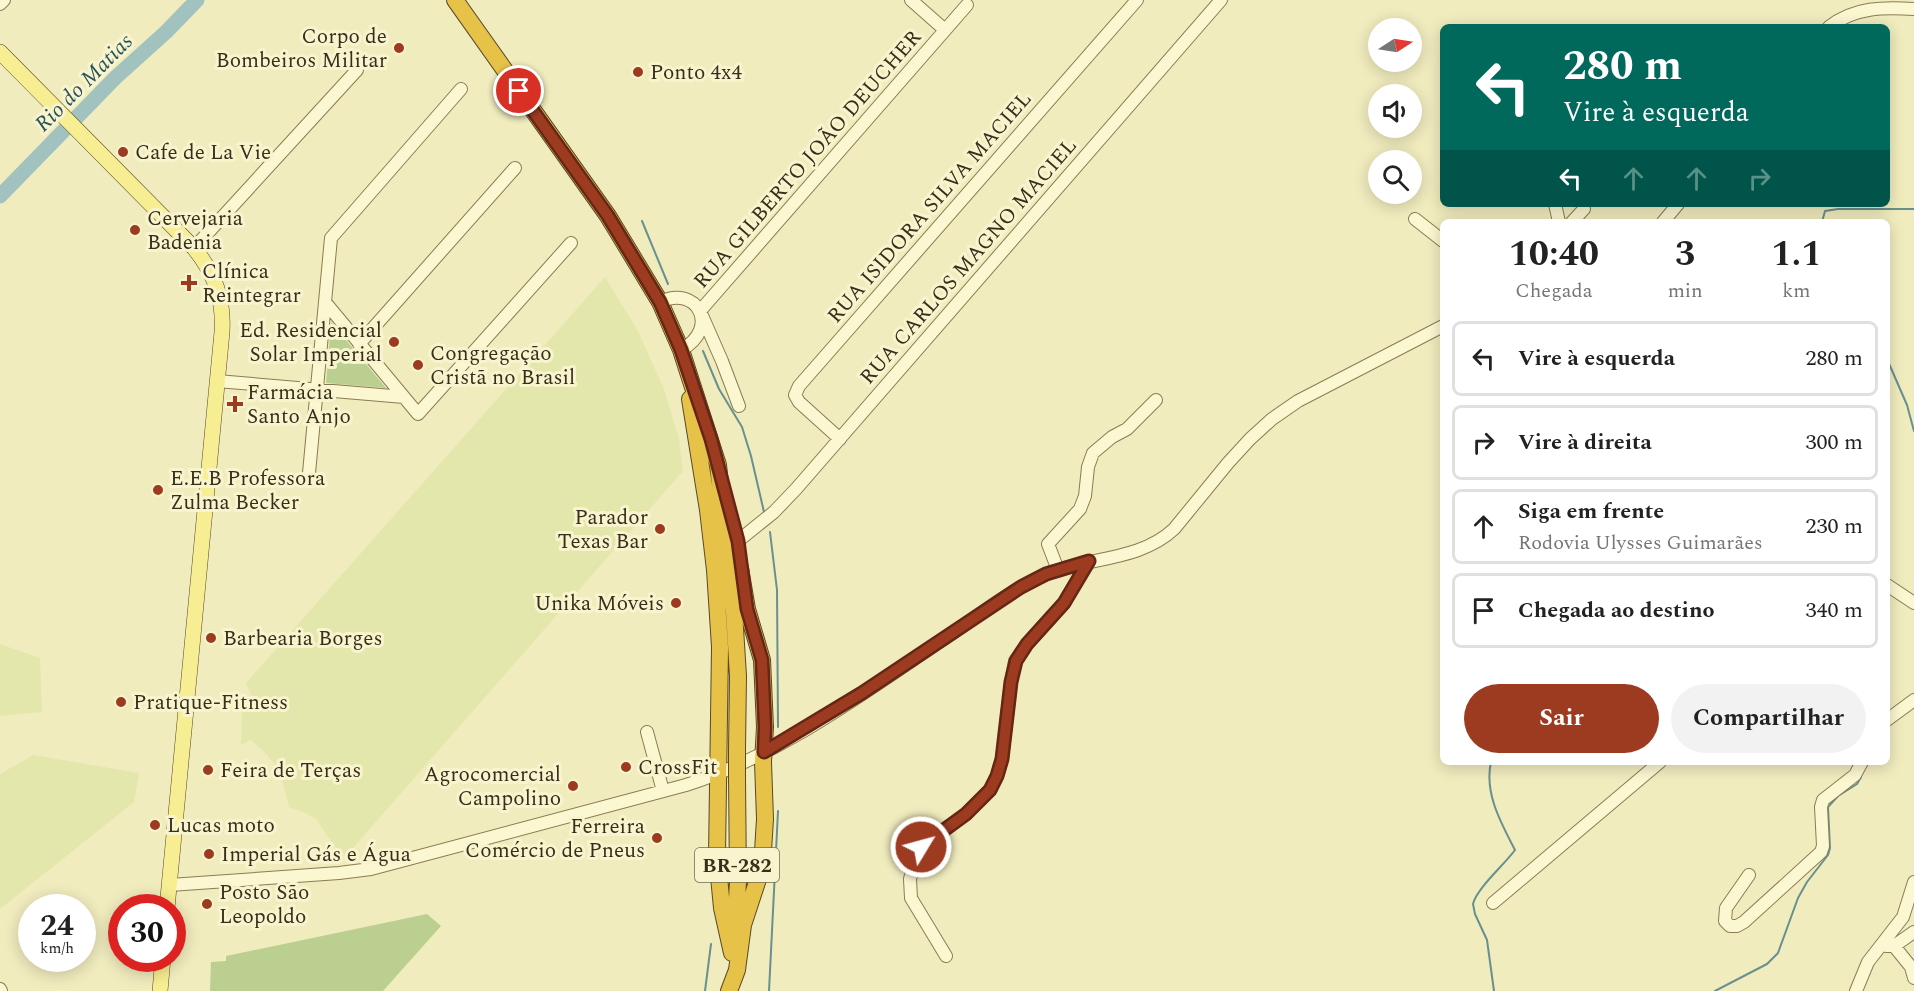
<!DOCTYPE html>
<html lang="pt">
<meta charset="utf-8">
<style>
:root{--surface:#fff;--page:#f2f2f2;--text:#222;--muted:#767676;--line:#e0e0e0;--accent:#9d3b21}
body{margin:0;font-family:Spectral,serif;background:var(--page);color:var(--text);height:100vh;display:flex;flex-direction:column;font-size:22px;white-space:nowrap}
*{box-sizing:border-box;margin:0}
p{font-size:20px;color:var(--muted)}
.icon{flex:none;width:33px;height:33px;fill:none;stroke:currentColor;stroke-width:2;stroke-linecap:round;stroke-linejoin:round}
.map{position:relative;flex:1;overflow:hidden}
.details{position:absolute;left:1440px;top:219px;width:450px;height:546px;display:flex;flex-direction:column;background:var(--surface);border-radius:9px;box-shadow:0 3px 15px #0003}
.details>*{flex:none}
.hud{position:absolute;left:1440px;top:24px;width:450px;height:183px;border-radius:9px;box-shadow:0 3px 15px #0003;background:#00695c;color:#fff;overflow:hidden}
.needle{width:39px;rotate:78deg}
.fabs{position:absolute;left:1368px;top:18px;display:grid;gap:12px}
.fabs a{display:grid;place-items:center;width:54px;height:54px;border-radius:50%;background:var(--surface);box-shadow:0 3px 15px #0003;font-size:30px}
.speed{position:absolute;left:18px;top:894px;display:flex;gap:12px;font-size:30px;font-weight:700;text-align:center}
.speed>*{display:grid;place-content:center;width:78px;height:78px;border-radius:50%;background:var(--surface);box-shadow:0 3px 15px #0003;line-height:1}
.speed small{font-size:15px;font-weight:400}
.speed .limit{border:9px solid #d22;background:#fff;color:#111}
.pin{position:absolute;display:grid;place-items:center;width:51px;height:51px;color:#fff;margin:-26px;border:3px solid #fff;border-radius:50%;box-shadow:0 2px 6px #0007}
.me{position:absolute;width:66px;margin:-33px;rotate:53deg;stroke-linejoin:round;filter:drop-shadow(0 0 4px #0008)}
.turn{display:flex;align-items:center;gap:21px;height:126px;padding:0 24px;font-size:27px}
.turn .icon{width:78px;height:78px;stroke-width:2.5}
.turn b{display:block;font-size:42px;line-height:51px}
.lanes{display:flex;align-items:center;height:57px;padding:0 24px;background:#0003;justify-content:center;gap:30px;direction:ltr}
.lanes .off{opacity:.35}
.eta{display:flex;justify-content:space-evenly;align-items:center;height:102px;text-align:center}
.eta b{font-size:36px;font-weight:700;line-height:42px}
.button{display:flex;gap:12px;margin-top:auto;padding:12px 24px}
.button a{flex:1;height:69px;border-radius:36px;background:var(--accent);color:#fff;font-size:24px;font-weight:700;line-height:69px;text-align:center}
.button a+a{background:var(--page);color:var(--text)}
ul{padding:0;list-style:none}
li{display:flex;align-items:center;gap:18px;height:75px;margin:0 12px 9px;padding:0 12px;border:3px solid var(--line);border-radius:9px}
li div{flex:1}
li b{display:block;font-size:22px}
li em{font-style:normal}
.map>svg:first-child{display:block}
.farmland{fill:#e4e7ab}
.green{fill:#bbcf91}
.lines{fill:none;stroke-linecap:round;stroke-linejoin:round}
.stream{stroke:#68908f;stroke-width:2}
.river{stroke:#a2c2bf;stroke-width:15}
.minor-casing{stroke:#8a7c55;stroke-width:14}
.major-casing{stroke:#57492a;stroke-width:16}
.highway-casing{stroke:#57492a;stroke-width:18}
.minor{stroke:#fbf7d1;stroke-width:12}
.major{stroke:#f7ed92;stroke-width:15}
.highway{stroke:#e7c248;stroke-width:16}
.highway-bridge-casing{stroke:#57492a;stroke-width:18;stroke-linecap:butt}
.highway-bridge{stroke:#e7c248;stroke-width:16}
.route-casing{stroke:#662615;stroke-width:15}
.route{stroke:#9d3b21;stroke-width:10}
.poi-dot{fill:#9d3b21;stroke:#f8f4ce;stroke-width:2}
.labels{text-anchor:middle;stroke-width:6;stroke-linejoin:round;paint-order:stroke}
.shield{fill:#f8f4ce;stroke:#726a51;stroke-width:1.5}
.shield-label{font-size:20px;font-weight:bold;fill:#382f1b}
.poi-label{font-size:21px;fill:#382f1b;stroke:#f8f4ce;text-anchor:start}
.street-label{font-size:21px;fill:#382f1b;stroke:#f8f4ce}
.water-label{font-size:22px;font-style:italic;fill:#295259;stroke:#f8f4ce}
</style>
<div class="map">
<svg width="1914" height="991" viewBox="0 0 1914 991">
<rect width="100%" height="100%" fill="#f1ecbe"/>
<path class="farmland" d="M 605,277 L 638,331 L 664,389 L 679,439 L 683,471 L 346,856 L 333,844 L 316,819 L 303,812 L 289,807 L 279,768 L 259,747 L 251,740 L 241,745 L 242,712 L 252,697 L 246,683 Z
M 0,644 L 40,658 L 42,712 L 0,716 Z
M 33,755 L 139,773 L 134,802 L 0,909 L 0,774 Z"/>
<path class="green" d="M 331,322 L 386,388 L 326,383 Z
M 427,914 L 441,926 L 383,991 L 210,991 L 211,962 L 226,961 L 226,956 Z"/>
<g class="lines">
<path class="stream" d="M 642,221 L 668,284
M 1822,222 L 1825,211 L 1838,209 L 1914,209
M 703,351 L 719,389 L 742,427 L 751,456 L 764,512
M 1887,359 L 1907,405 L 1914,431
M 770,532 L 777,590 L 778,727
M 1491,762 C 1484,793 1501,823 1515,850 C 1505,864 1476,889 1473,904 L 1475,914 L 1487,940 L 1494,991
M 705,991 L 711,944
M 769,991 L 778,811
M 1715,991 L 1767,964 L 1778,953 L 1798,898 L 1807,882 L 1828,855 L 1830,848 L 1828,807 L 1838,796 L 1857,784 L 1861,777"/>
<path class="river" d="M 0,196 L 115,78 L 166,32 L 197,0"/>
<g class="minor-casing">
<path id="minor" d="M 911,0 L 945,30
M 0,4 L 4,0
M 1829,27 C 1854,7 1884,7 1914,9
M 1555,204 L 1559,222
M 1415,219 L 1443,241
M 1572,222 L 1584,209
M 1663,222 L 1678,204
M 194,248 L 357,70
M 325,302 L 418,414 L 571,243
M 660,302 C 697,284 721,328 681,350
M 359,344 L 515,168
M 217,381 L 404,397
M 739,406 L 722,361 L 700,311 L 967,5
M 840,439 L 799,402 L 795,395 L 799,386 L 1137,0
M 309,473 L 331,238 L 461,89
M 738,541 L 774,512 L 796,489 L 1221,0
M 1058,570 L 1048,544 L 1080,509 L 1085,496 L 1088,467 L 1093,453 L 1112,437 L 1127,429 L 1156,400
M 1887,585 L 1914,603
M 1887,720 L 1914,700
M 647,732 L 663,791
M 1749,875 L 1726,908 L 1725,921 L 1730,926 L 1737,926 L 1744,922 L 1821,852 L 1823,846 L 1821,807 L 1823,800 L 1855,775 L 1862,762
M 170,885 L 339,873 L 371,869 L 686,785 C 781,755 865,692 947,637 C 979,615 1011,589 1047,574 C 1088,557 1140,561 1174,529 L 1228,463 L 1250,439 L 1272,419 L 1298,401 L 1443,326
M 1493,903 L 1660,762
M 1886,946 L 1894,946 L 1914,932
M 1894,946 L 1911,967 L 1914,978
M 946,956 L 911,898 L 910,879 L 917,855 L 925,843 L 966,814 L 990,790 L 997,776 L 1002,759 L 1011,682 L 1015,661 L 1027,644 L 1064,603 L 1088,561
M 0,989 L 1,991
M 1856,991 L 1868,962 L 1903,917 L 1914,882"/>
</g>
<g class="major-casing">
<path id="major" d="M 0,52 L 194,248 C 215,274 224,299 222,332 L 167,908
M 160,991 L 163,958"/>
</g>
<g class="highway-casing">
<path id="highway" d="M 455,0 L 608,216 L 660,302 L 681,350 L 718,465 L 734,612 L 738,676 L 737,750
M 690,399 L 708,510 L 715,570 L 720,647 L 717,856 L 722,908 L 732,953
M 735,929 L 738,882 L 737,777
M 729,991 L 737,970 L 743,925 L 762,867 L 765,819 L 763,762 L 765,727 L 762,660 L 747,609 L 740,568"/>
</g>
<use href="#minor" class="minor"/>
<use href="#major" class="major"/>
<use href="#highway" class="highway"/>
<g class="highway-bridge-casing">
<path id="highway-bridge" d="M 737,777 L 737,750"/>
</g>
<use href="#highway-bridge" class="highway-bridge"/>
</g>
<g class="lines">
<g class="route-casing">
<path id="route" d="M 519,91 L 608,216 L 660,302 L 681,350 L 711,439 L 738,541 L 747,609 L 762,660 L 765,727 L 764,752 L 862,693 L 1021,587 L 1046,574 L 1089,561 L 1064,603 L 1027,644 L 1016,661 L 1011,682 L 1002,759 L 997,776 L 990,790 L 966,814 L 921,847"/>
</g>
<use href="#route" class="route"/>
</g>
<g class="poi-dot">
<circle cx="399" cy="48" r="6"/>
<circle cx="638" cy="72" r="6"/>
<circle cx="123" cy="152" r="6"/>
<circle cx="135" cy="230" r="6"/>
<path d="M186 274h6v6h6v6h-6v6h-6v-6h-6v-6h6z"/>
<circle cx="394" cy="342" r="6"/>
<circle cx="418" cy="365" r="6"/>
<path d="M232 395h6v6h6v6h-6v6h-6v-6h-6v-6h6z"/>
<circle cx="158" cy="490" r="6"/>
<circle cx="660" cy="529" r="6"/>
<circle cx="676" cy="603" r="6"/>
<circle cx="211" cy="638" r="6"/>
<circle cx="121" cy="702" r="6"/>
<circle cx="626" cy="767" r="6"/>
<circle cx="208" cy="770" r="6"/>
<circle cx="573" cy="786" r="6"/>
<circle cx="155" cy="825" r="6"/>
<circle cx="657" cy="838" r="6"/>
<circle cx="209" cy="854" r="6"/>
<circle cx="207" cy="904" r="6"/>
</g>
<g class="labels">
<rect class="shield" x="695" y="848" width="84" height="34" rx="4.5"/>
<g class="shield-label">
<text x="737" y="872">BR-282</text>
</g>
<g class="poi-label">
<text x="387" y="43" text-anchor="end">Corpo de<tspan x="387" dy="24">Bombeiros Militar</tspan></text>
<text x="650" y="79">Ponto 4x4</text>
<text x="135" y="159">Cafe de La Vie</text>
<text x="147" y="225">Cervejaria<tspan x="147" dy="24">Badenia</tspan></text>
<text x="202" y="278">Clínica<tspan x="202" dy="24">Reintegrar</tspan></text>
<text x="382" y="337" text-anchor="end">Ed. Residencial<tspan x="382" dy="24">Solar Imperial</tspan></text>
<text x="430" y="360">Congregação<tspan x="430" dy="24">Cristã no Brasil</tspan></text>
<text x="247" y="399">Farmácia<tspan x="247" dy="24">Santo Anjo</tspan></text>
<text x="170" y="485">E.E.B Professora<tspan x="170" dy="24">Zulma Becker</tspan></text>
<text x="648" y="524" text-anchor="end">Parador<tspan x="648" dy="24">Texas Bar</tspan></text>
<text x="664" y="610" text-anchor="end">Unika Móveis</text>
<text x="223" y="645">Barbearia Borges</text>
<text x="133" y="709">Pratique-Fitness</text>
<text x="638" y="774">CrossFit</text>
<text x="220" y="777">Feira de Terças</text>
<text x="561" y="781" text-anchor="end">Agrocomercial<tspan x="561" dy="24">Campolino</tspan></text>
<text x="167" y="832">Lucas moto</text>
<text x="645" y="833" text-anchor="end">Ferreira<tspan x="645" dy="24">Comércio de Pneus</tspan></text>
<text x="221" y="861">Imperial Gás e Água</text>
<text x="219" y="899">Posto São<tspan x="219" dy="24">Leopoldo</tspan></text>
</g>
<g class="street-label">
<text transform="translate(807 159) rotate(-49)" y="7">RUA GILBERTO JOÃO DEUCHER</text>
<text transform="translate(929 207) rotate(-49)" y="7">RUA ISIDORA SILVA MACIEL</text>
<text transform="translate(968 261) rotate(-49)" y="7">RUA CARLOS MAGNO MACIEL</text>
</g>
<g class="water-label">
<text transform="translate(83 82) rotate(-45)" y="8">Rio do Matias</text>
</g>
</g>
</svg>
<div class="fabs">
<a><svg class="needle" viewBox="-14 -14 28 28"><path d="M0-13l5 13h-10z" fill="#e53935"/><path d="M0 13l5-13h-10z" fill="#767676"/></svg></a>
<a><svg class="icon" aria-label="sound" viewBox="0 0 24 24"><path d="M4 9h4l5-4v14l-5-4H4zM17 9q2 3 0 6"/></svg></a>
<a><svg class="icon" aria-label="search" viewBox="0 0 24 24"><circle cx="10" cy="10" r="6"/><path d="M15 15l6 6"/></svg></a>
</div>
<div class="speed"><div>24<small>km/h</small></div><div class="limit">30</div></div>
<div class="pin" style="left:519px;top:91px;background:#d93025"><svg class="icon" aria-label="arrive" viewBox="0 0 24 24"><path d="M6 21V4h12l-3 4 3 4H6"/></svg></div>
<svg class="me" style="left:921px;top:847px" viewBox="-20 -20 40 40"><circle r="17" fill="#9d3b21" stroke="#fff" stroke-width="3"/><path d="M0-11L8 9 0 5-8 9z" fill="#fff"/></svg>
<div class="hud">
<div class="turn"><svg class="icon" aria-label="left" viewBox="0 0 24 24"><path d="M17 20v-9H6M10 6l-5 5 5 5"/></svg><div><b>280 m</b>Vire à esquerda</div></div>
<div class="lanes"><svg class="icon" aria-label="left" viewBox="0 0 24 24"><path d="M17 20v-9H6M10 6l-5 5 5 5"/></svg><svg class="icon off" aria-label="ahead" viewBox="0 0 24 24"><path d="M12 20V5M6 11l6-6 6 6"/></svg><svg class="icon off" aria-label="ahead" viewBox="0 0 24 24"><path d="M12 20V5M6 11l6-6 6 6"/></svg><svg class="icon off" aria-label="right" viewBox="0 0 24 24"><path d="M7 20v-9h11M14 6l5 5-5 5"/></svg></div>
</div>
<section class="details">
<div class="eta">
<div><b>10:40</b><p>Chegada</p></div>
<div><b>3</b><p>min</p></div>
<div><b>1.1</b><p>km</p></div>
</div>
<ul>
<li><svg class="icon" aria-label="left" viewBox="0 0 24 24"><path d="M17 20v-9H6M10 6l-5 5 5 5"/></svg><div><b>Vire à esquerda</b></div><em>280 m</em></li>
<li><svg class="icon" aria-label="right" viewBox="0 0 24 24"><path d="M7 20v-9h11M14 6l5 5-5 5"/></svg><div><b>Vire à direita</b></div><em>300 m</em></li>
<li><svg class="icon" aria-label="ahead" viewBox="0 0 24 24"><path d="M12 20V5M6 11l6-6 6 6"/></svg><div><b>Siga em frente</b><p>Rodovia Ulysses Guimarães</p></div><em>230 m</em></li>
<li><svg class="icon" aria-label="arrive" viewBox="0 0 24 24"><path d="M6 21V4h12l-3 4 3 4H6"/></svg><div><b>Chegada ao destino</b></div><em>340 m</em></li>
</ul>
<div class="button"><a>Sair</a><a>Compartilhar</a></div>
</section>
</div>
